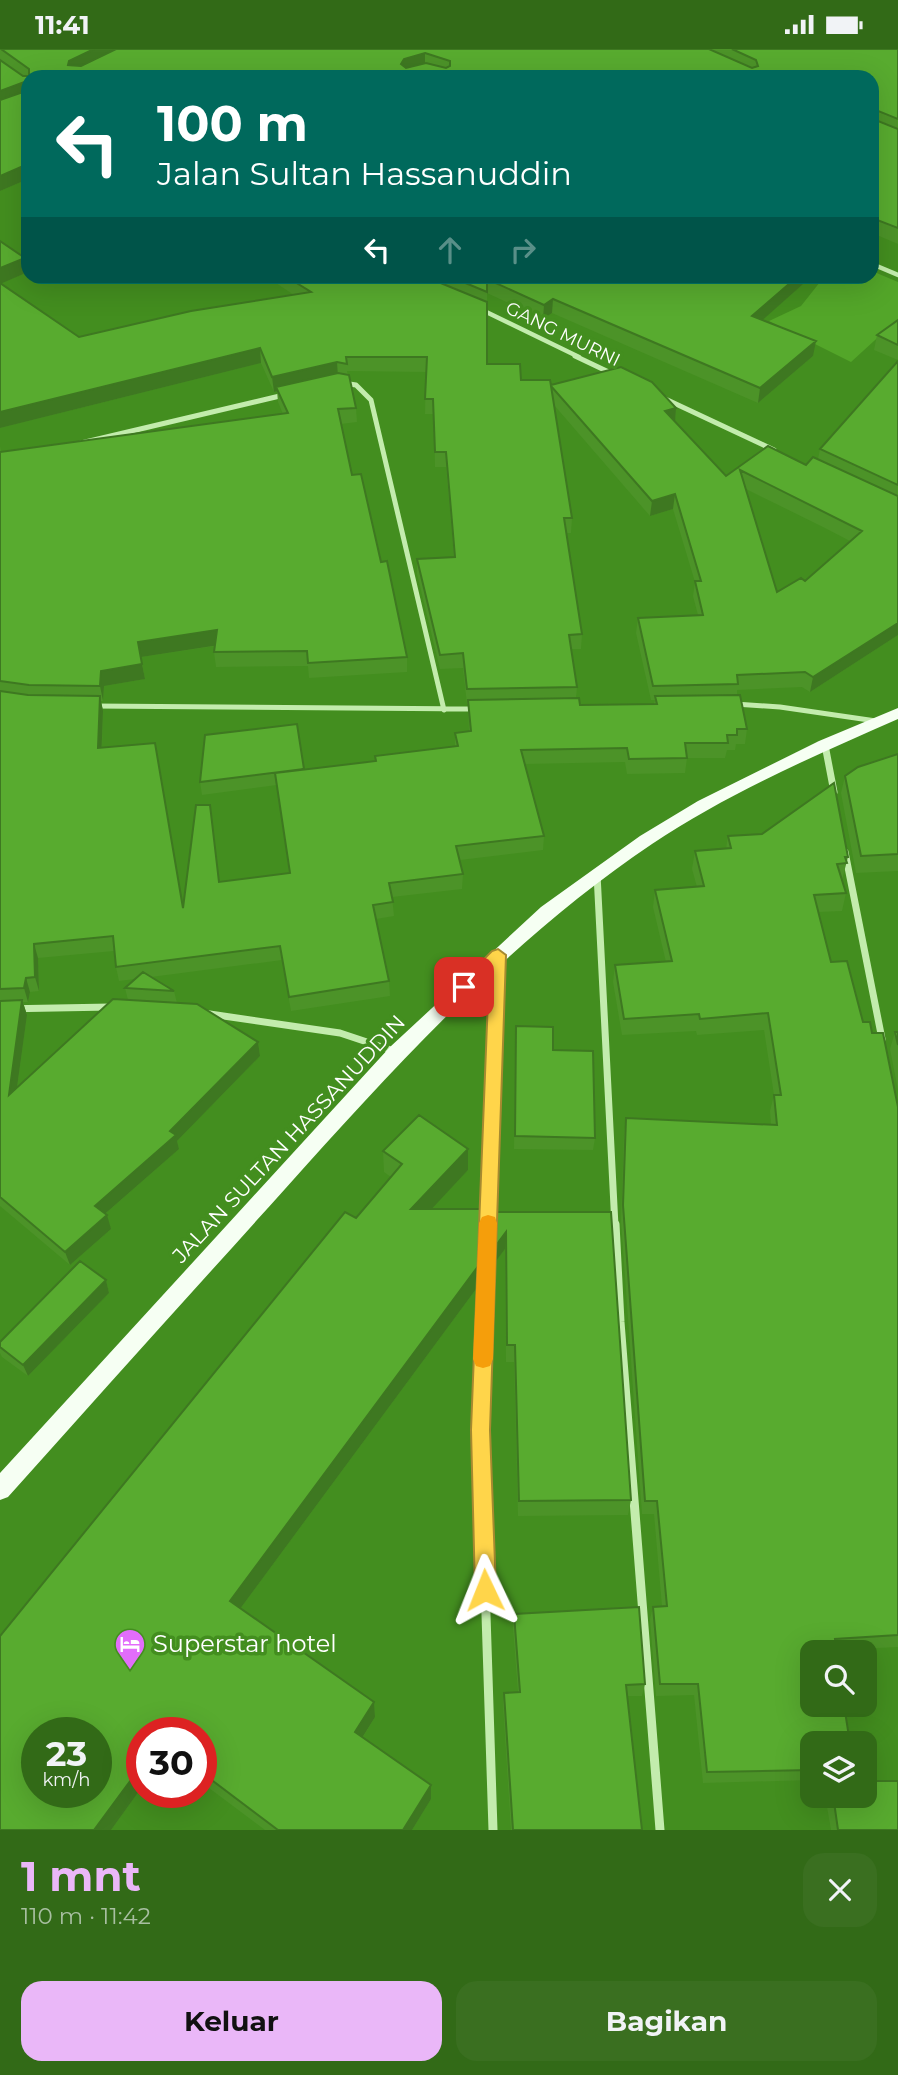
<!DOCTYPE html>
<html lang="id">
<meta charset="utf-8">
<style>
:root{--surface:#326a17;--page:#3a6f20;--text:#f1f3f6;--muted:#a8bfa1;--accent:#eab7f8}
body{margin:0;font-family:Montserrat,sans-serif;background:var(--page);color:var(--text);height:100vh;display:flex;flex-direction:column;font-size:26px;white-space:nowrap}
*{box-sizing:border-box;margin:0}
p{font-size:23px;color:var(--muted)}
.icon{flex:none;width:38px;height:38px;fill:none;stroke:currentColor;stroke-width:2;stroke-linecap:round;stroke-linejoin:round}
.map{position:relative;height:1781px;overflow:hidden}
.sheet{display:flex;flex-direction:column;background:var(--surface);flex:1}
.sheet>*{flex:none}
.banner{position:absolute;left:21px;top:21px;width:858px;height:214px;border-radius:21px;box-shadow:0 7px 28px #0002;background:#00695c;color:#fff;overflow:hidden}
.buttons{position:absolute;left:800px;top:1591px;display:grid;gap:14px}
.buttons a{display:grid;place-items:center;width:77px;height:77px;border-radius:14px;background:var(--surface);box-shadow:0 7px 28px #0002;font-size:35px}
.speed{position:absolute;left:21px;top:1668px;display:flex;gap:14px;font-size:35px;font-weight:700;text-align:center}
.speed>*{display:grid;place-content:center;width:91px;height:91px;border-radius:50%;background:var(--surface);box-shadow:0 7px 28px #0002;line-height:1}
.speed small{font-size:18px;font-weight:400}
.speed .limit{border:10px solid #d22;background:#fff;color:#111}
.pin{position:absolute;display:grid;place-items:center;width:60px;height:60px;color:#fff;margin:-30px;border-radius:14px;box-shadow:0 4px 10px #0006}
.me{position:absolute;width:77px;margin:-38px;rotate:358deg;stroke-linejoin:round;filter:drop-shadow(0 0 5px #0008)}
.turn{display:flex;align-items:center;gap:24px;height:147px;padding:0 21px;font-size:32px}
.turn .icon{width:91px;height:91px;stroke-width:2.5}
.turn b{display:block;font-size:49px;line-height:60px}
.lanes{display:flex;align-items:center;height:66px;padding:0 21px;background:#0003;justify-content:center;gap:35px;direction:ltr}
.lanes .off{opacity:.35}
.round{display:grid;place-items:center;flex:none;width:74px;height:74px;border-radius:21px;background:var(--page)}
.head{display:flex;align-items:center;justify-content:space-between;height:119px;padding:0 21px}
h1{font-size:42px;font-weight:700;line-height:52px;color:var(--accent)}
.button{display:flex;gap:14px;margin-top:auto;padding:14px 21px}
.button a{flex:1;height:80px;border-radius:21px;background:var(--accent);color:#111;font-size:28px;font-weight:700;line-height:80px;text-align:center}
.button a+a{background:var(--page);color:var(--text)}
.status{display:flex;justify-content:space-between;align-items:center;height:49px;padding:0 35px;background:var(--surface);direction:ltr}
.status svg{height:19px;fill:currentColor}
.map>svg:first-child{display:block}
.green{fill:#53a629}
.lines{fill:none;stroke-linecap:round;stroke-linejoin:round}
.minor-far3{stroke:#c3ecad;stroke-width:4.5}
.minor-far2{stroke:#c3ecad;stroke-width:5}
.minor-far1{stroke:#c3ecad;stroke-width:7}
.minor{stroke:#c3ecad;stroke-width:9}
.primary{fill:#f6fff3;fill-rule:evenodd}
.wall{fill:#4c9328;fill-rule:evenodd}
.shaded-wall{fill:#3e7821}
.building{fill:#58ab2f;stroke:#3e7821;stroke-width:2;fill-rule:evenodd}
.route{fill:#ffd54a;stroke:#a68a30;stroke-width:2}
.slow{fill:#f59e0b}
.labels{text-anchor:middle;stroke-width:7;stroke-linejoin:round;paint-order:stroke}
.far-street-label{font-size:18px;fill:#fff;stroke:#438e1f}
.street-label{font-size:21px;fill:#fff;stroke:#438e1f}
.near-poi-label{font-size:24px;fill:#fff;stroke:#438e1f;text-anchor:start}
</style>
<div class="status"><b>11:41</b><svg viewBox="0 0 49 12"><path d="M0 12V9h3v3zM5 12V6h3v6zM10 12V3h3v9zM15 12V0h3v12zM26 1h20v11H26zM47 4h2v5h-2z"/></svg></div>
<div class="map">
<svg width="898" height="1781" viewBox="0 0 898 1781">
<rect width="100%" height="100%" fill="#438e1f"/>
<path class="green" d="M 872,222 L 898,233 L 898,270 L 851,313 L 769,272 L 801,257 L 824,228 L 872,228 Z"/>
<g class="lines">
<path class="minor-far3" d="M 872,215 L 898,226
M 478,259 L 579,308"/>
<path class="minor-far2" d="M 575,307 L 615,326
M 343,334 L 356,336 L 371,351 L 444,661
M 661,348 L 774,401
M 81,394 L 284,346
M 735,655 L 780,658 L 876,672
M 94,657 L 475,660"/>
<path class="minor-far1" d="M 825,696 L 834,743
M 845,803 L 882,990
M 597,825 L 615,1177
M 0,960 L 111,958
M 203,964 L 340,984 L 397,1003
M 488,1177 L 498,910"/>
<path class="minor" d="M 488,1175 L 480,1381 L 493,1781
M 615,1175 L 620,1273 L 660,1781"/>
<path class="primary" d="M 898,659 L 898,670 C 814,707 728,744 652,795 C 512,889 397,1015 285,1140 C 193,1242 100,1345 8,1448 L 0,1451 L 0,1424 L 390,998 L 541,858 L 640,787 L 698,752 L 819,692 Z"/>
</g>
<path class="wall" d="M 0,0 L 898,0 L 898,195 L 872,184 L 872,28 L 28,28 L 28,130 L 0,142 Z
M 0,192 L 25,209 L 28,223 L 1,234 L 79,288 L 294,246 L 267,228 L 811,228 L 762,271 L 813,307 L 758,354 L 552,264 L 543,270 L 487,244 L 487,315 L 521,331 L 676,359 L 675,372 L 726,427 L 768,397 L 806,416 L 818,410 L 820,400 L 898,312 L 898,586 L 810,643 L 802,638 L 737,641 L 737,646 L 747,680 L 745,695 L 736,695 L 735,701 L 727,701 L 725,709 L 687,709 L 685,724 L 627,725 L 625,713 L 525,715 L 544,787 L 543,801 L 460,811 L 463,825 L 462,840 L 392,848 L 394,867 L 376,870 L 389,932 L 390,947 L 291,962 L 282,911 L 151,928 L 174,942 L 177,954 L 258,993 L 260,1007 L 177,1092 L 179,1100 L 105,1165 L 111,1180 L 70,1216 L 0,1157 L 0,397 L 1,403 L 283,365 L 278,353 L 277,342 L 274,343 L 261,314 L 0,379 ZM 347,322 L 426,323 L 425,365 L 434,365 L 435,418 L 446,418 L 454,508 L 417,510 L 417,525 L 440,620 L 463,619 L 467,655 L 468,655 L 469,683 L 455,684 L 455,698 L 375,707 L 375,712 L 200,733 L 202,746 L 277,736 L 289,824 L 220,833 L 184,858 L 102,699 L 103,662 L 101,652 L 103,652 L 104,637 L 145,630 L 141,608 L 215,597 L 214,603 L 216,618 L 308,617 L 309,629 L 407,623 L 407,608 L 381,513 L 352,426 L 341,375 L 357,373 L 356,359 ZM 554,356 L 650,467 L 673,460 L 695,533 L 693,547 L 698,566 L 638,569 L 636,584 L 651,651 L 655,651 L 654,655 L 580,656 L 576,649 L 577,638 L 572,600 L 581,600 L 582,585 L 566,484 L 571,484 L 572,469 ZM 746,440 L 825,479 L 850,492 L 805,532 L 777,543 ZM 114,902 L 116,918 L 119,932 L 135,930 L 125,939 L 128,951 L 17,1039 L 27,966 L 23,953 L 28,953 L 30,943 L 39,942 L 38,909 Z
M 898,271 L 898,311 L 874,301 L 877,286 Z
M 898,705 L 898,822 L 856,824 L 841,744 L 845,727 Z
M 728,787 L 848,808 L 842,831 L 846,844 L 842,862 L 818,863 L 831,913 L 863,973 L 872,984 L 898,1058 L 898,1598 L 836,1601 L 812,1694 L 812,1731 L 703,1734 L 694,1646 L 656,1647 L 650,1570 L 653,1558 L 662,1557 L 654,1465 L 642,1465 L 621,1172 L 624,1086 L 626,1069 L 771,1076 L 770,1062 L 774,1046 L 764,981 L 697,986 L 696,982 L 622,986 L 613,933 L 615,916 L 666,913 L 653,858 L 655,841 L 697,838 L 692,820 L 695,802 L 726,800 Z
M 895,983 L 898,983 L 898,1041 L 890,1000 Z
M 515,990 L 553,1001 L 595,1089 L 593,1101 L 514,1100 Z
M 419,1066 L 468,1100 L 468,1121 L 431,1160 L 481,1160 L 479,1236 L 240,1560 L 374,1653 L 375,1668 L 363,1688 L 431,1736 L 431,1750 L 412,1781 L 265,1781 L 201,1733 L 201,1684 L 142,1684 L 142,1738 L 111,1781 L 0,1781 L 0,1587 L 345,1163 L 356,1169 L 391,1128 L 384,1123 L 383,1102 ZM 37,1684 L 96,1684 L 96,1743 L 37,1743 Z
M 495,1163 L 631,1451 L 628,1466 L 518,1467 L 514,1313 L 506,1313 L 505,1200 L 493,1216 Z
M 106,1231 L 109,1244 L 28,1327 L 2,1308 L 0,1304 L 0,1293 Z
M 514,1565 L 645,1635 L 642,1647 L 627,1647 L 642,1781 L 511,1781 L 503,1655 L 504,1644 L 518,1643 L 513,1578 Z
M 872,1732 L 898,1781 L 831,1781 L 825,1746 L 864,1746 Z"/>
<path class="shaded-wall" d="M 94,0 L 124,0 L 70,28 L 68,16 L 69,12 Z
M 425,4 L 425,17 L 404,24 L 401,15 L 404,10 Z
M 27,32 L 28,46 L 0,56 L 0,42 Z
M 876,61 L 873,74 L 872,75 L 872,63 Z
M 28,115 L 28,130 L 0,142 L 0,127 Z
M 25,209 L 28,223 L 0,235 L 0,219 Z
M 797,228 L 811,228 L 750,282 L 752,267 Z
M 553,250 L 552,264 L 543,270 L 544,256 Z
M 816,292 L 813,307 L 758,354 L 760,339 Z
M 260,299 L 261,314 L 0,379 L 0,363 Z
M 337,313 L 338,328 L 276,338 L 277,342 L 274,343 L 272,328 Z
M 676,359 L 675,374 L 665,362 Z
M 675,445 L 673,460 L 650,467 L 652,452 Z
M 898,574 L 898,586 L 810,643 L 813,628 Z
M 217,581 L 219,596 L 141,608 L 138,593 Z
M 142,615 L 145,630 L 104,637 L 103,652 L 100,637 L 101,622 Z
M 100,647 L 103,662 L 101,714 L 98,699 Z
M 34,895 L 38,909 L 39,942 L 35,928 Z
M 26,929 L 30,943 L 28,953 L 24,939 Z
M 22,951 L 27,966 L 14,1060 L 9,1046 Z
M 258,993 L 260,1007 L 177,1092 L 179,1100 L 99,1170 L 95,1157 Z
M 468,1100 L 468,1121 L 412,1181 L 411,1160 Z
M 481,1160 L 479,1236 L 234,1568 L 230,1552 Z
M 107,1166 L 111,1180 L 70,1216 L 65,1203 Z
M 506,1183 L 505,1200 L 493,1216 L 494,1199 Z
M 106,1231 L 109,1244 L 28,1327 L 23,1316 Z
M 374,1653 L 375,1668 L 357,1697 L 355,1683 Z
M 142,1716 L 142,1738 L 111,1781 L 94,1781 Z
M 431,1736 L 431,1750 L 412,1781 L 403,1781 Z"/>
<path class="building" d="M 1,0 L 94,0 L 69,12 L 68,16 L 81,17 L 116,0 L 709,0 L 752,19 L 758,17 L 756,11 L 732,0 L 898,0 L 898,70 L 876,61 L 872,63 L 872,28 L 28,28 L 28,115 L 0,127 L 0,51 L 26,42 L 27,32 L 0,42 L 0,11 L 23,27 L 29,27 L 29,20 ZM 425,4 L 450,12 L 450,17 L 446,19 L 426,14 L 406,19 L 401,15 L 404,10 Z
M 872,67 L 873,70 L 898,80 L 898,179 L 872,169 Z
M 0,192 L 25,209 L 0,219 Z
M 287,228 L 426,228 L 487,253 L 487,315 L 520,315 L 521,331 L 550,331 L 551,336 L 621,318 L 652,333 L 676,359 L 665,362 L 726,427 L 768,397 L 806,416 L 813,408 L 898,447 L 898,574 L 813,628 L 805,623 L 737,626 L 738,635 L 653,637 L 638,569 L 703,566 L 695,532 L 701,532 L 675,445 L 652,452 L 551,337 L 572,469 L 564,469 L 582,585 L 569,586 L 577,638 L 467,640 L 463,604 L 440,606 L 417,510 L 455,508 L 446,403 L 435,403 L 433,350 L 425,350 L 427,308 L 346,308 L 347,315 L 337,313 L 272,328 L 260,299 L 0,363 L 0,234 L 79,288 L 191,262 L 311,243 ZM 740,421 L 862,482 L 805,532 L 801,529 L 777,543 Z
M 451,228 L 797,228 L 752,267 L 816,292 L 760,339 L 553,250 L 544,256 L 487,230 L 487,243 Z
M 898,271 L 898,296 L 877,286 Z
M 898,312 L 898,436 L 820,400 Z
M 338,324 L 349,326 L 356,359 L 338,360 L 352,426 L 361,425 L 381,513 L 387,512 L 407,608 L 308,614 L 307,602 L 214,603 L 217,581 L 138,593 L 142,615 L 101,622 L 100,637 L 29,636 L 0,632 L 0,403 L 288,364 L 276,338 Z
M 0,642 L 28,646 L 100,647 L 98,699 L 155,694 L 183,859 L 196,756 L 210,756 L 219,833 L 290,824 L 275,724 L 376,712 L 375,707 L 458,697 L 455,684 L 471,682 L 468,651 L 579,649 L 580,656 L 657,655 L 655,647 L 740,646 L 747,680 L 737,680 L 737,686 L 727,686 L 728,694 L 685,694 L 687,709 L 629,710 L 627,699 L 521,701 L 544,787 L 456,797 L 463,825 L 389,834 L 393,853 L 373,856 L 389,932 L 289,948 L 280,897 L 116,918 L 113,887 L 34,895 L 35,928 L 26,929 L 24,939 L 0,940 Z
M 297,675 L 304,720 L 200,733 L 205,686 Z
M 898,705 L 898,805 L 861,807 L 845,727 L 858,718 Z
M 834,734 L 848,808 L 845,808 L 847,814 L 837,815 L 846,844 L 814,846 L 831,913 L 847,912 L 863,973 L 870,973 L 872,984 L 883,984 L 898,1058 L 898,1586 L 835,1590 L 837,1603 L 812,1603 L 812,1656 L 844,1656 L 850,1694 L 812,1694 L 812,1721 L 707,1723 L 698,1635 L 660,1635 L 653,1558 L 667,1557 L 657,1452 L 645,1452 L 623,1156 L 626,1069 L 777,1076 L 774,1046 L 781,1046 L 768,964 L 700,970 L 699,965 L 624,970 L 615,916 L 672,912 L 655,841 L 704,837 L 695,802 L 731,799 L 728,787 L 762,785 Z
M 143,923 L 174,942 L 125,939 Z
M 113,950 L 197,955 L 258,993 L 170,1082 L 176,1086 L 95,1157 L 107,1166 L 65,1203 L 0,1148 L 0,952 L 22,951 L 9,1046 Z
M 516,977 L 553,978 L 553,1001 L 593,1002 L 595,1089 L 515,1087 Z
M 895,983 L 898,983 L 898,996 Z
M 419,1066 L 468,1100 L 411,1160 L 481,1160 L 479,1216 L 230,1552 L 374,1653 L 355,1683 L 431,1736 L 403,1781 L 278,1781 L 201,1723 L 201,1684 L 142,1684 L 142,1716 L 94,1781 L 0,1781 L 0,1587 L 345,1163 L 356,1169 L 402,1115 L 383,1102 ZM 37,1684 L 96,1684 L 96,1743 L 37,1743 Z
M 495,1163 L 611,1163 L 631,1451 L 519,1452 L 515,1296 L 507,1296 L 506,1183 L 494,1199 Z
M 80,1212 L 106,1231 L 23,1316 L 0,1298 L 0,1293 Z
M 639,1558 L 645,1635 L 626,1636 L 642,1781 L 513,1781 L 504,1644 L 520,1643 L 514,1565 Z
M 864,1719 L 870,1719 L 872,1732 L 898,1732 L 898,1781 L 838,1781 L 833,1746 L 864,1746 Z"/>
<path class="route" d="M 498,900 L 506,906 L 490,1381 L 496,1541 L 493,1548 L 485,1551 L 478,1548 L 475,1541 L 471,1381 L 489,924 L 470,943 L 464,945 L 456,938 L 492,902 Z"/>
<path class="slow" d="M 488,1166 L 495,1168 L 497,1174 L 493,1310 L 490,1317 L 483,1319 L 476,1317 L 473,1310 L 479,1174 L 482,1168 Z"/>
<defs>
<g id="hotel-pin" transform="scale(1.575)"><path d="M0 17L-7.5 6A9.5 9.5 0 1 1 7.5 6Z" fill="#e26dfa" stroke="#438e1f"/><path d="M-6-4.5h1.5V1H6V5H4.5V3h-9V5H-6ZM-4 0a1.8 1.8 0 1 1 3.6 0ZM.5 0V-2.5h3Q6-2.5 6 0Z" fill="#fff"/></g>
</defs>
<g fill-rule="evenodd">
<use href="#hotel-pin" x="130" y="1595"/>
</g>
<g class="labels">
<g class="far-street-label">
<text transform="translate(563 285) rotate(26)" y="6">GANG MURNI</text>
</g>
<g class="street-label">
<text transform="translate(289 1090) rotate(-47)" y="7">JALAN SULTAN HASSANUDDIN</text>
</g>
<g class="near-poi-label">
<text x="153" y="1603">Superstar hotel</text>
</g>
</g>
</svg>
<div class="buttons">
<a><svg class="icon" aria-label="search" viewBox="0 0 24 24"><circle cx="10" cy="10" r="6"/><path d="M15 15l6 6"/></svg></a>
<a><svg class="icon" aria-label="layers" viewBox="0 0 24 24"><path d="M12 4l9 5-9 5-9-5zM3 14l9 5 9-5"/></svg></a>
</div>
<div class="speed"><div>23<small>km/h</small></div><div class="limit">30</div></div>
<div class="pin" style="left:464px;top:938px;background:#d93025"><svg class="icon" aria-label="arrive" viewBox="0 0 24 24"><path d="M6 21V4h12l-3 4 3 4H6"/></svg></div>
<svg class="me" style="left:485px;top:1541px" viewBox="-20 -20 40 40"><path d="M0-17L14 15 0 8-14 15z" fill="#ffd54a" stroke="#fff" stroke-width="4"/></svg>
<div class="banner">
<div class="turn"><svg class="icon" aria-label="left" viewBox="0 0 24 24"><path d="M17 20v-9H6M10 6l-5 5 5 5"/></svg><div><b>100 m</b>Jalan Sultan Hassanuddin</div></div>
<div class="lanes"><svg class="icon" aria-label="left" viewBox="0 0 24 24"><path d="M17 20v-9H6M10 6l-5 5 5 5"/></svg><svg class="icon off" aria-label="ahead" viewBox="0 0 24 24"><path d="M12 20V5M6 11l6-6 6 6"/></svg><svg class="icon off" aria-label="right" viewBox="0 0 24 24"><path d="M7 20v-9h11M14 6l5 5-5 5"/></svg></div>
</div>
</div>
<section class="sheet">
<div class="head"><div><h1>1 mnt</h1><p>110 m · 11:42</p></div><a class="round"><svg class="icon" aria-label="close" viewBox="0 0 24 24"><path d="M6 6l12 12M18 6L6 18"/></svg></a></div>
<div class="button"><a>Keluar</a><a>Bagikan</a></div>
</section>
